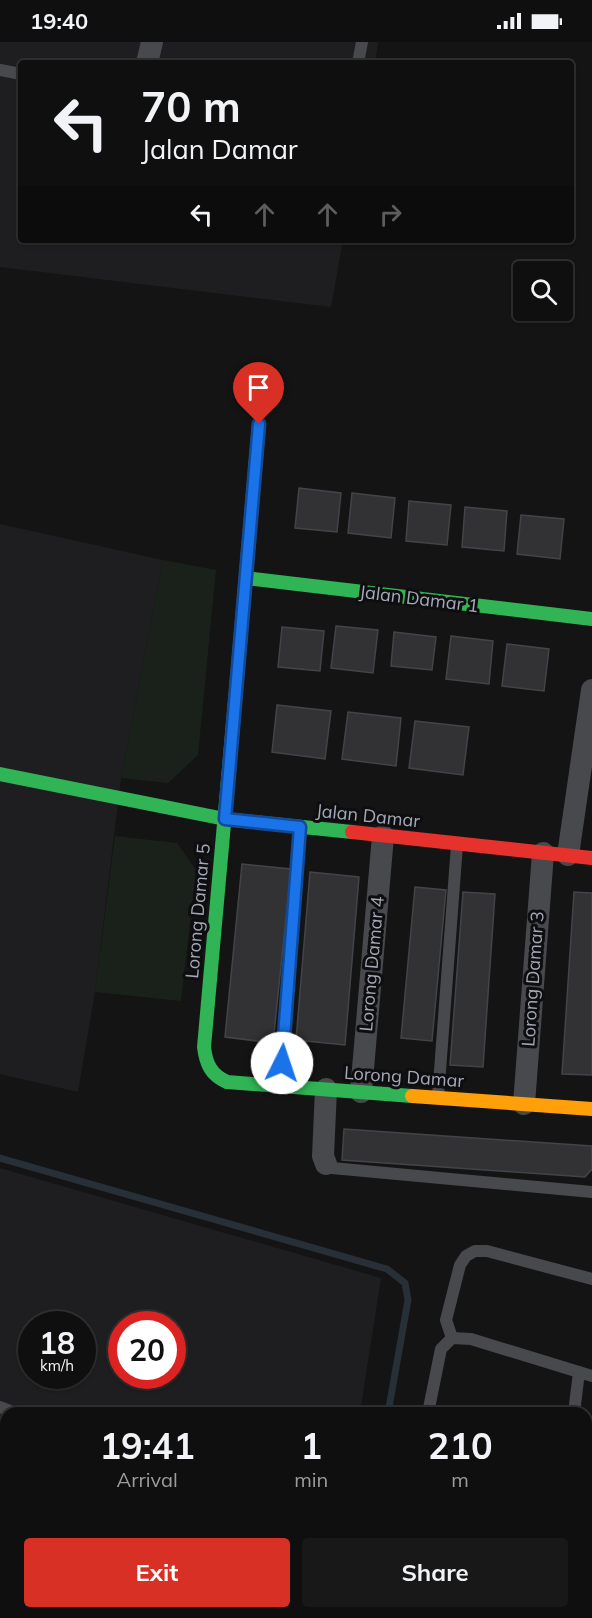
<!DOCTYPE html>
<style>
:root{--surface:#0f0f0f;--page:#181818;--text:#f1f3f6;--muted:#9b9c9e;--line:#2f2f2f;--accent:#d93025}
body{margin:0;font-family:Mulish,sans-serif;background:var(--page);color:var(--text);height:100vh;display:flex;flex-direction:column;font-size:22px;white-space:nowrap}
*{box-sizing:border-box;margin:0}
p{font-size:20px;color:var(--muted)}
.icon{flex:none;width:33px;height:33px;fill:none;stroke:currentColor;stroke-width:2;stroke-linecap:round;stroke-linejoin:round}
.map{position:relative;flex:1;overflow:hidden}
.side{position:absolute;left:0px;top:1365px;width:592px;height:212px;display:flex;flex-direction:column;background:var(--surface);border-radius:18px 18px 0 0;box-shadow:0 2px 4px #0004,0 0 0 2px var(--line)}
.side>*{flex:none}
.top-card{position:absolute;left:18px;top:18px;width:556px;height:183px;border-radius:6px;box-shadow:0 2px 4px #0004,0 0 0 2px var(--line);background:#0f0f0f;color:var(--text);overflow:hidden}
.buttons{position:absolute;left:513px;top:219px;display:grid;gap:12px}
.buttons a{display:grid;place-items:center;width:60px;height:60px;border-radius:6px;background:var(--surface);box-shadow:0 2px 4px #0004,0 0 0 2px var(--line);font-size:30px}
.speed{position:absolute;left:18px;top:1269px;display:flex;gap:12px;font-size:30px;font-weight:700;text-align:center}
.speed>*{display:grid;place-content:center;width:78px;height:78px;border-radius:50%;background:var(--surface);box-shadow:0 2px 4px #0004,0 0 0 2px var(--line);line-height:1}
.speed small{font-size:15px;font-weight:400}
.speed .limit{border:9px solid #d22;background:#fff;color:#111}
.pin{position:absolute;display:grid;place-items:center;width:51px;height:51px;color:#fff;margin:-62px -26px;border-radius:50% 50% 50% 0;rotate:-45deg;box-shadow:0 0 6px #0007}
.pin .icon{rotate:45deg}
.me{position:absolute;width:66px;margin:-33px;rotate:4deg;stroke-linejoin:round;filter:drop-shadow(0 0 4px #0008)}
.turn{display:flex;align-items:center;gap:21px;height:126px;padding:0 24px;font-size:27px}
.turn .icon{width:78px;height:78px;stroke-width:2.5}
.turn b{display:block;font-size:42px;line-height:51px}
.lanes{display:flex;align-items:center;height:57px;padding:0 24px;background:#0003;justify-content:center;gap:30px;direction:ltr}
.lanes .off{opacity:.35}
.eta{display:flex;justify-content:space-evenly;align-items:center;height:102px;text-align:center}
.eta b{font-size:36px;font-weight:700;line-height:42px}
.action{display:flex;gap:12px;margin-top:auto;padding:12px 24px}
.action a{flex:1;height:69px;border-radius:6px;background:var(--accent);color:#fff;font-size:24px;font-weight:700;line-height:69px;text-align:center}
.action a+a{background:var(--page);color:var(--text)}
.status{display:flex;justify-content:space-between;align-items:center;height:42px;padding:0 30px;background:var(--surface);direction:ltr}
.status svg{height:16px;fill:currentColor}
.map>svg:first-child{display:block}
.built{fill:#1e1e20;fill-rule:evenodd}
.green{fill:#1a211b}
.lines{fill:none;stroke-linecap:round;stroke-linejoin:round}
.stream{stroke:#272f37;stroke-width:7}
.canal{stroke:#272f37;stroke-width:24}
.building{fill:#323234;stroke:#424448;stroke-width:1.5}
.lane{stroke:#48494d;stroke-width:12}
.street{stroke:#48494d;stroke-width:22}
.fast{stroke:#30b455;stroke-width:14}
.slow{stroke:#ff9f0a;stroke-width:14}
.jam{stroke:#e5322d;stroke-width:14}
.route-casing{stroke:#114b97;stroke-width:15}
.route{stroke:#1a73e8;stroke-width:10}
.labels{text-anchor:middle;stroke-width:6;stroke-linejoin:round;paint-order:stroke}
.street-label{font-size:18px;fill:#a4a9b7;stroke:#0e0e10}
</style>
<div class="status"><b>19:40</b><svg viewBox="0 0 49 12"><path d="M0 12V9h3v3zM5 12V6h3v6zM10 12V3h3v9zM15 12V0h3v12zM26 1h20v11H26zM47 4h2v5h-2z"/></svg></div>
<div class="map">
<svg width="592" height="1576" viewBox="0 0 592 1576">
<rect width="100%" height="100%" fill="#141414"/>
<path class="built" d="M 0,0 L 378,0 L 375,21 L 21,21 L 21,198 L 343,198 L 331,265 L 0,225 Z
M 0,482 L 163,518 L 121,736 L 95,950 L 78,1050 L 0,1032 Z
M 0,1126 L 381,1236 L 360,1371 L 6,1371 L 6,1570 L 329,1571 L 328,1576 L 0,1576 ZM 32,1282 L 82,1282 L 82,1334 L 32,1334 ZM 122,1282 L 172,1282 L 172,1334 L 122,1334 Z"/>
<path class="green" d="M 163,518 L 216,528 L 198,713 L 168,741 L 121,736 Z
M 115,794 L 177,801 L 196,828 L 181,959 L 95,950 Z"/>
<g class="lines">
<path class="stream" d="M 0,1116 L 387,1227 L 405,1241 L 408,1258 L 388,1371
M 352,1576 L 353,1570"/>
<path class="canal" d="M 0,1456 L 6,1458
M 179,1570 L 183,1576"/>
</g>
<path class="building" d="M 299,446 L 341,451 L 337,490 L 295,486 Z
M 352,451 L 395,456 L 391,496 L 348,491 Z
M 409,459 L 451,463 L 447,503 L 406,499 Z
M 465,465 L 507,469 L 504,509 L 462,505 Z
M 521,473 L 564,477 L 560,517 L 517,512 Z
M 336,584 L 378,588 L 373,631 L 331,626 Z
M 282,585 L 324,589 L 320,629 L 278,625 Z
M 394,590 L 436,595 L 432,628 L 391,624 Z
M 451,594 L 493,599 L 489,642 L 446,637 Z
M 507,602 L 549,607 L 544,649 L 502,644 Z
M 277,663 L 331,669 L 325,717 L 272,710 Z
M 348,670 L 401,676 L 396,724 L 342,717 Z
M 415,679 L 469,685 L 463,733 L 409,726 Z
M 242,822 L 291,827 L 273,1001 L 225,995 Z
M 310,830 L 359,835 L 345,1003 L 296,998 Z
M 415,845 L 446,848 L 432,999 L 401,996 Z
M 463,850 L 495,852 L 483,1025 L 450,1023 Z
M 574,850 L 592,851 L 592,1033 L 562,1032 Z
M 344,1087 L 592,1104 L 592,1127 L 585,1135 L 342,1118 Z"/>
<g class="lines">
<path class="lane" d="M 358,21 L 362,0
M 0,28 L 21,32
M 281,1043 L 300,785
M 438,1055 L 457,803
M 326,1122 L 332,1126 L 592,1150
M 452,1296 L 446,1278 L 460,1223 L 466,1214 L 475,1209 L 487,1209 L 592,1237
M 0,1365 L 16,1371
M 428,1371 L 441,1307 L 452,1296 L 471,1297 L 592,1334
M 574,1371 L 579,1330
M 586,1490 L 592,1491
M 586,1568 L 592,1569
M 268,1570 L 270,1576
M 390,1576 L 391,1570
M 468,1576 L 469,1570
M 548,1576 L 548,1570"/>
<path class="street" d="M 147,21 L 152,0
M 568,813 L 592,648
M 326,1047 L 323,1114 L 326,1122
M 361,1050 L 383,794
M 524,1062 L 543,811"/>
<path class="fast" d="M 246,536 L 592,577
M 235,659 L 204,1005 C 206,1022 211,1033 227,1040 L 412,1054
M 0,732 L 225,777 L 352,790"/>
<path class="slow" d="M 412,1054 L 592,1067"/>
<path class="jam" d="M 235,659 L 259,382
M 352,790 L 592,816"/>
</g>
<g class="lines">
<g class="route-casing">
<path id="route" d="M 259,382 L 225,777 L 300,785 L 282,1021"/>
</g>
<use href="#route" class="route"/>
</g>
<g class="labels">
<g class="street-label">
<text transform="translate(419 557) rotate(7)" y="6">Jalan Damar 1</text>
<text transform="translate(368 774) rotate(6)" y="6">Jalan Damar</text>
<text transform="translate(198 869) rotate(-85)" y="6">Lorong Damar 5</text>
<text transform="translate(372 922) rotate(-85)" y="6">Lorong Damar 4</text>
<text transform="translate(533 937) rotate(-86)" y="6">Lorong Damar 3</text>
<text transform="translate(404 1035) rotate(4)" y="6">Lorong Damar</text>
</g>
</g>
</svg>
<div class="buttons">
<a><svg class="icon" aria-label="search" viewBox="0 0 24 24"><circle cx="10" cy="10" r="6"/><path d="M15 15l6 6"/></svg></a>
</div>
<div class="speed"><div>18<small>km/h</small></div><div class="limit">20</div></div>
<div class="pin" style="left:259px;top:382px;background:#d93025"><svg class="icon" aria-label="arrive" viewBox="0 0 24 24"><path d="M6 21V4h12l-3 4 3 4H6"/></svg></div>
<svg class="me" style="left:282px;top:1021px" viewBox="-20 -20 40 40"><circle r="19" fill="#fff"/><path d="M0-13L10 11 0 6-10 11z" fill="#1a73e8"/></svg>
<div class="top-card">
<div class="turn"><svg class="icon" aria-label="left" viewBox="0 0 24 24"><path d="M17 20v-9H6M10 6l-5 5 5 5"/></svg><div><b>70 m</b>Jalan Damar</div></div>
<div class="lanes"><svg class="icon" aria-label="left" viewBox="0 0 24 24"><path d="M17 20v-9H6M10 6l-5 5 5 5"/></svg><svg class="icon off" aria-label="ahead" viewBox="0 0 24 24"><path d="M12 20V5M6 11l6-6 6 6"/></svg><svg class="icon off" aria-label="ahead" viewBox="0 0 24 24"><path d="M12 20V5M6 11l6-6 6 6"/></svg><svg class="icon off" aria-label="right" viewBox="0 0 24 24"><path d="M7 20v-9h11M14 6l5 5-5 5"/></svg></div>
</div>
<section class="side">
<div class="eta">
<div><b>19:41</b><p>Arrival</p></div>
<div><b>1</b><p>min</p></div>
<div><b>210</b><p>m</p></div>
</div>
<div class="action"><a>Exit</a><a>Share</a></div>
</section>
</div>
